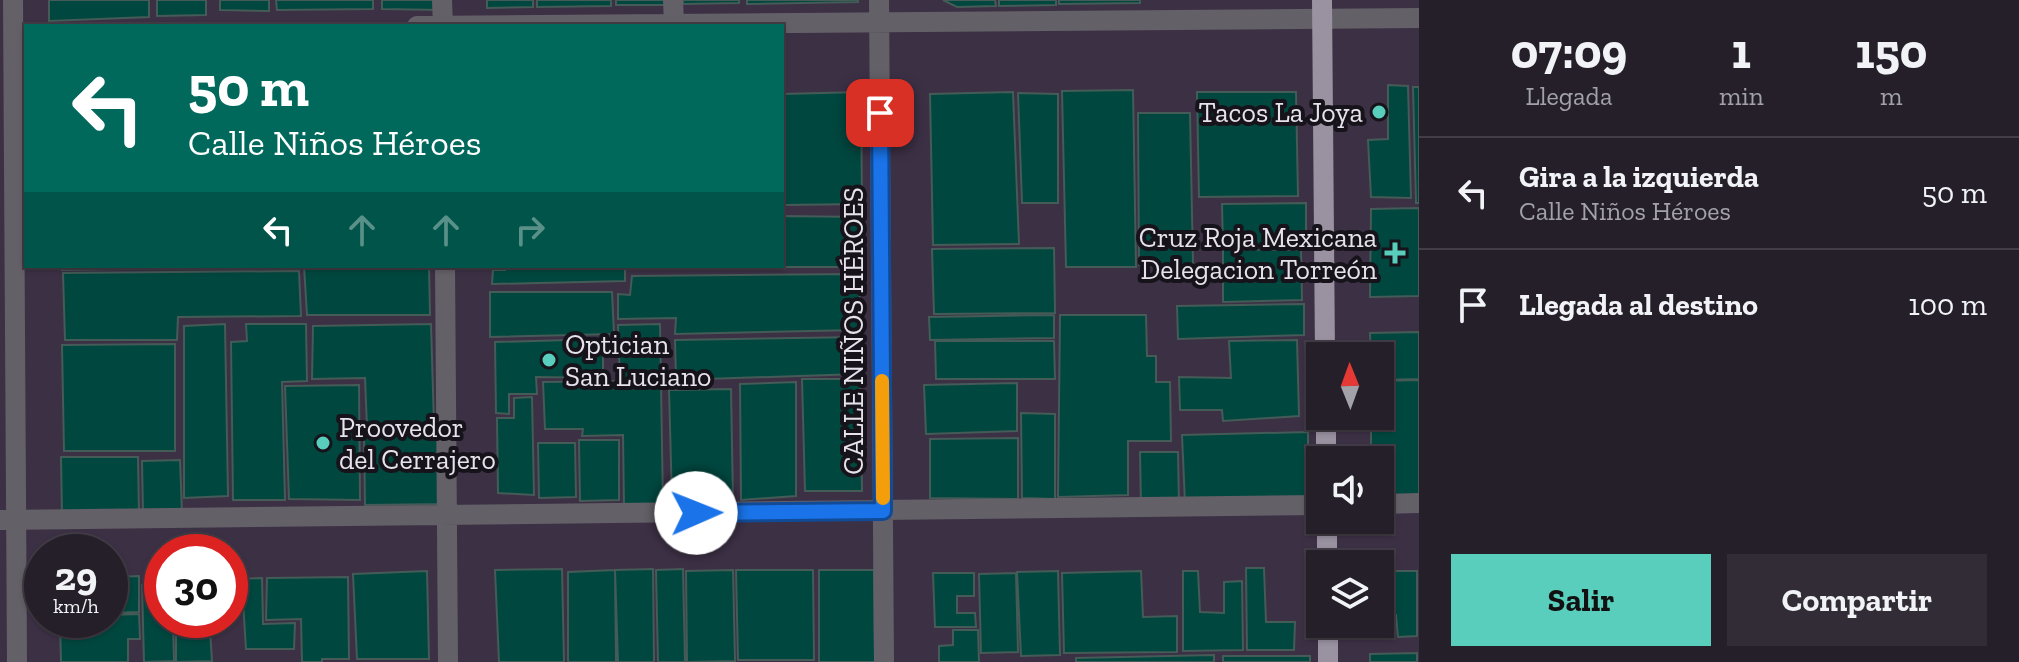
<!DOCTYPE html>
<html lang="es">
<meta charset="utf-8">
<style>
:root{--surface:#251f29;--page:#312c35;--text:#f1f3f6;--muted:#a3a2a8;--line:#423d46;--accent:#5acebc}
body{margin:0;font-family:"Zilla Slab",serif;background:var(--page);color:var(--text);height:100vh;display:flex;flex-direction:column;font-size:30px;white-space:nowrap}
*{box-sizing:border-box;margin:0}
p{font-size:26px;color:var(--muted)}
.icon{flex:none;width:44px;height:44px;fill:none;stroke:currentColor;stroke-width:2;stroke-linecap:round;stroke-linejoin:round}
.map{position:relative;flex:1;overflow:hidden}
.side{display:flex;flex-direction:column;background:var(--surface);width:600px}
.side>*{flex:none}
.banner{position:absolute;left:24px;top:24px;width:760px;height:244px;border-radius:0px;box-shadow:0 2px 6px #0004,0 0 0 2px var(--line);background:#00695c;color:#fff;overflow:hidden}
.needle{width:52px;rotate:359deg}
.controls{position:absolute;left:1306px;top:342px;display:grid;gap:16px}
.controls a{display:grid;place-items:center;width:88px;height:88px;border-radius:0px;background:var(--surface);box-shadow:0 2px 6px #0004,0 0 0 2px var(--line);font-size:40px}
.speed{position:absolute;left:24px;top:534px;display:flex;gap:16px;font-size:40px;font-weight:700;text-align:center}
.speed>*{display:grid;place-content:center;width:104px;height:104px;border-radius:50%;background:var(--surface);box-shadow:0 2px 6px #0004,0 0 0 2px var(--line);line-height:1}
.speed small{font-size:20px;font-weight:400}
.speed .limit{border:12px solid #d22;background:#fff;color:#111}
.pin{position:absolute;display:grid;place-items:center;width:68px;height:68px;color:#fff;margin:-34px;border-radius:16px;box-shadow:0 4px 12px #0006}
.me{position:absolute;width:88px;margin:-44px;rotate:89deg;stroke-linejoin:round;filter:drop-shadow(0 0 6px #0008)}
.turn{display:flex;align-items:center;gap:28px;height:168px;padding:0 32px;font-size:36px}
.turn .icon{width:104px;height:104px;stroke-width:2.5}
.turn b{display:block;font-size:56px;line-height:68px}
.lanes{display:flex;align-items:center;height:76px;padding:0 32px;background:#0003;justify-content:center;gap:40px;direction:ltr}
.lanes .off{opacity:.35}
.eta{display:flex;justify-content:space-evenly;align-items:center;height:136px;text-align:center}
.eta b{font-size:48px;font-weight:800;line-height:56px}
.action{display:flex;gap:16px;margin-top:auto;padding:16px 32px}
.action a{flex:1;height:92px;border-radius:0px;background:var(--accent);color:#111;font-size:32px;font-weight:800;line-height:92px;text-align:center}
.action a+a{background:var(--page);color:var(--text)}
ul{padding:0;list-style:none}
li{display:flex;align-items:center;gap:24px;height:112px;padding:0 32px;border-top:2px solid var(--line)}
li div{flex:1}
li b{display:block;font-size:30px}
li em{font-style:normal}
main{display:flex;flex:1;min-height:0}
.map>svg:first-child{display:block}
.built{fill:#3c3045;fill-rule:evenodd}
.building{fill:#00473f;stroke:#445b57;stroke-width:2}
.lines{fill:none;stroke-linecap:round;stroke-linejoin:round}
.street{stroke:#646067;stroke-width:20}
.primary{stroke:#9a91a1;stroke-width:20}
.route-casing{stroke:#114b97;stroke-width:20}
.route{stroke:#1a73e8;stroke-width:14}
.slow{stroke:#f59e0b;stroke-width:14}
.poi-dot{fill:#5acebc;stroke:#17131a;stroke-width:3}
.labels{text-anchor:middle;stroke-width:8;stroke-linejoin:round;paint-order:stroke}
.poi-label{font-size:28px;fill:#e7e2ec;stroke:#17131a;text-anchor:end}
.street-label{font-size:28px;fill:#e7e2ec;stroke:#17131a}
</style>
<main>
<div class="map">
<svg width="1419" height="662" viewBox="0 0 1419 662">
<rect width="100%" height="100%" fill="#312937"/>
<path class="built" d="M 0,0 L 1419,0 L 1419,662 L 0,662 ZM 26,26 L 782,26 L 782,266 L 26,266 ZM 1320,356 L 1380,356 L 1380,416 L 1320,416 ZM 1320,460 L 1380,460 L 1380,520 L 1320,520 ZM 42,552 L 110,552 L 110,620 L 42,620 ZM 162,552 L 230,552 L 230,620 L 162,620 ZM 1320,564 L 1380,564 L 1380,624 L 1320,624 Z"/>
<path class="building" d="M 49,0 L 149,0 L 149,17 L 49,21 Z
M 157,0 L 206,0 L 206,15 L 157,16 Z
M 220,0 L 269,0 L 269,11 L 220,10 Z
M 276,0 L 373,0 L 373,9 L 277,10 Z
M 382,0 L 441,0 L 441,10 L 382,9 Z
M 487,0 L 533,0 L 533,7 L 487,8 Z
M 537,0 L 611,0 L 611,6 L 537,7 Z
M 616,0 L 668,0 L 668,5 L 616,5 Z
M 683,0 L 739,0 L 739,3 L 683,4 Z
M 747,0 L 858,0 L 858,2 L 747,4 Z
M 943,0 L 995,0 L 996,6 L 957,7 Z
M 999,0 L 1056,0 L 1056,5 L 999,6 Z
M 1059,0 L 1140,0 L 1140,3 L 1059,4 Z
M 1388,85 L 1408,86 L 1411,198 L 1371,197 L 1368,140 L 1388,139 Z
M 1413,87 L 1419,87 L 1419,203 L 1416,203 Z
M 1133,90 L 1136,267 L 1066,267 L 1062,91 Z
M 861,92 L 862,204 L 782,205 L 782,94 Z
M 1013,92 L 1019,244 L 933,245 L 930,94 Z
M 1197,92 L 1296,92 L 1298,196 L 1199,197 Z
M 1018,93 L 1058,94 L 1058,203 L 1022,203 Z
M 1138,113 L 1190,113 L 1193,264 L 1139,265 Z
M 1306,203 L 1306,245 L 1223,249 L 1222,204 Z
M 1419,208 L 1419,296 L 1370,297 L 1371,209 Z
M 782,216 L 861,217 L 861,267 L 759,267 L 782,266 Z
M 1054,248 L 1055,313 L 934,314 L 932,249 Z
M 1223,249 L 1301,250 L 1302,300 L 1223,302 Z
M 62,266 L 181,266 L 181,268 L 62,270 Z
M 304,266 L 429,266 L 430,315 L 307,315 Z
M 505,266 L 625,266 L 625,281 L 492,284 L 493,270 L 505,270 Z
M 299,271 L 301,316 L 178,317 L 177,340 L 65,340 L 63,273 Z
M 860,274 L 859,330 L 675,334 L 676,318 L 618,319 L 618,294 L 630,295 L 632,276 Z
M 490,292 L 612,292 L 614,334 L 490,337 Z
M 1304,304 L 1304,335 L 1178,339 L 1177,306 Z
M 1054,315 L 1054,338 L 930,340 L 929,317 Z
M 1060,315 L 1146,315 L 1147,356 L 1156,356 L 1156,382 L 1170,382 L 1171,441 L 1128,441 L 1128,495 L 1058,497 Z
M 225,324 L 228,496 L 184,498 L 184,326 Z
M 246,324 L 306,324 L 307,381 L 282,382 L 285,500 L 233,500 L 231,342 L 247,341 Z
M 431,324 L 434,425 L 367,427 L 365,378 L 312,379 L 313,326 Z
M 660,324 L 663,505 L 624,505 L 623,435 L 582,436 L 583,429 L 545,429 L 543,382 L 620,381 L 618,325 Z
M 1419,332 L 1419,379 L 1380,380 L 1380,356 L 1371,356 L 1370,333 Z
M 860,337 L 859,374 L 676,380 L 675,340 Z
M 603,339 L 603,378 L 536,377 L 537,394 L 509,394 L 509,414 L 496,413 L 495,342 Z
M 1297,340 L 1299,416 L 1223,421 L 1222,410 L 1180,410 L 1179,377 L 1231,378 L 1229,341 Z
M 935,341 L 1054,341 L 1055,379 L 936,379 Z
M 175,344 L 175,451 L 64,451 L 62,345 Z
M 802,379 L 860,379 L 862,491 L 805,491 Z
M 1419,380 L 1419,497 L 1380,498 L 1380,460 L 1371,460 L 1371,416 L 1380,416 L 1380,381 Z
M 796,382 L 796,496 L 741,500 L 740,384 Z
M 1017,383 L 1017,431 L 926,434 L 924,385 Z
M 359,385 L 360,500 L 289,499 L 285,386 Z
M 731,389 L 733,501 L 672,501 L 669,390 Z
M 532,397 L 534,495 L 498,493 L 497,418 L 514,418 L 514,398 Z
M 1021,413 L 1055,414 L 1055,499 L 1022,498 Z
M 443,430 L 445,504 L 365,505 L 364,432 Z
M 1308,432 L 1308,504 L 1185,503 L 1182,435 Z
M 1018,438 L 1018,499 L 930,498 L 930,439 Z
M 579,440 L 619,440 L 619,500 L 580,501 Z
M 538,443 L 575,443 L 576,497 L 539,498 Z
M 1140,452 L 1178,452 L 1179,505 L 1141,505 Z
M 61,457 L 138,457 L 139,514 L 62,514 Z
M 180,460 L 182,513 L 143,513 L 142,461 Z
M 1246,568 L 1264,568 L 1266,622 L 1295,622 L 1294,650 L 1247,650 Z
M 562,569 L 564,662 L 499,662 L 495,570 Z
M 653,569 L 654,662 L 618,662 L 615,570 Z
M 683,569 L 685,662 L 658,662 L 656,570 Z
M 615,570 L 616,662 L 568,662 L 568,572 Z
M 733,570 L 735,661 L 687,662 L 686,571 Z
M 736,570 L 813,570 L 814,660 L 738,660 Z
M 819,570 L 874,570 L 875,662 L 819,662 Z
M 427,571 L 429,659 L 357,659 L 353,574 Z
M 1058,571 L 1060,655 L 1021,656 L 1017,572 Z
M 1141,571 L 1143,617 L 1177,616 L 1177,652 L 1064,653 L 1062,573 Z
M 1183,571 L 1198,571 L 1200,612 L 1224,613 L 1224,582 L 1242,581 L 1243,650 L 1183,651 Z
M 1380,571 L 1417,571 L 1417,636 L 1398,637 L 1396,615 L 1380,616 Z
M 933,573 L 974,573 L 974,596 L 957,596 L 957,613 L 975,613 L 976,627 L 935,627 Z
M 1016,573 L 1018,652 L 981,653 L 979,574 Z
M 139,576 L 139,612 L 110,613 L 110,577 Z
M 348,577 L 349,659 L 322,659 L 322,662 L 302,662 L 301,619 L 266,620 L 267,578 Z
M 262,578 L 263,624 L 295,623 L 294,649 L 246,649 L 243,601 L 230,604 L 230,579 Z
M 160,580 L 162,580 L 162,620 L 173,620 L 174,661 L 144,662 L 142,585 L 160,585 Z
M 139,614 L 140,639 L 128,639 L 128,662 L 61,662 L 60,620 L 110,620 L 110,615 Z
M 176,620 L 215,620 L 210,629 L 212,661 L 176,662 Z
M 953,630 L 978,630 L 979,662 L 939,662 L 939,646 L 953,645 Z
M 1417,653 L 1417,662 L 1370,662 L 1370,654 Z
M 1214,655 L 1214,662 L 1076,662 L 1076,658 Z
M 1223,656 L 1310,656 L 1310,662 L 1223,662 Z"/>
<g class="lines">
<path class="street" d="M 13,0 L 17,662
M 442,0 L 443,26
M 673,0 L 674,24
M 879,0 L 884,662
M 417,26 L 1419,18
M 445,266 L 448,662
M 1380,504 L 1419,503
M 0,520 L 1320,505"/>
<path class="primary" d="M 1322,0 L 1325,356
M 1326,416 L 1326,460
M 1327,520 L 1327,564
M 1328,624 L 1328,662"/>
</g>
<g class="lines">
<g class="route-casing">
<path id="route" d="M 696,513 L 883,511 L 880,113"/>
</g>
<use href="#route" class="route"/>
<path class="slow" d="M 882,381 L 883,498"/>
</g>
<g class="poi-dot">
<circle cx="1379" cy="112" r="8"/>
<path d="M1391 241h8v8h8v8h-8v8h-8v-8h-8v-8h8z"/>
<circle cx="549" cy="360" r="8"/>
<circle cx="323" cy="443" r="8"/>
</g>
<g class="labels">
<g class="poi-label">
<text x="1363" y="122">Tacos La Joya</text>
<text x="1377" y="247">Cruz Roja Mexicana<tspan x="1377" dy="32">Delegacion Torreón</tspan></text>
<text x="565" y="354" text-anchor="start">Optician<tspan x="565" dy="32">San Luciano</tspan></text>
<text x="339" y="437" text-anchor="start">Proovedor<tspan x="339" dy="32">del Cerrajero</tspan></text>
</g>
<g class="street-label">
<text transform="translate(853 331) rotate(-90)" y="10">CALLE NIÑOS HÉROES</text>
</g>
</g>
</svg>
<div class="controls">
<a><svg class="needle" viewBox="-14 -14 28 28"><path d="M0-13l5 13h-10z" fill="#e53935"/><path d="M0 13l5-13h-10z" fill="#a3a2a8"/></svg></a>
<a><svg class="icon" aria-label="sound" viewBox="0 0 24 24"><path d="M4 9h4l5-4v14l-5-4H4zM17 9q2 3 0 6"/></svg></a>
<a><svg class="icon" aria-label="layers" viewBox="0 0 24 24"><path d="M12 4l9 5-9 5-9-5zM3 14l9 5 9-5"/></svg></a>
</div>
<div class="speed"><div>29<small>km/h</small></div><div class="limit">30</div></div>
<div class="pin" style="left:880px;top:113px;background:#d93025"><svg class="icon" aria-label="arrive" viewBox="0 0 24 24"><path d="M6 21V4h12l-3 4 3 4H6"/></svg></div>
<svg class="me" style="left:696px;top:513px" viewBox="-20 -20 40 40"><circle r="19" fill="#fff"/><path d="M0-13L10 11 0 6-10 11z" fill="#1a73e8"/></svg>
<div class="banner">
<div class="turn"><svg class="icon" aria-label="left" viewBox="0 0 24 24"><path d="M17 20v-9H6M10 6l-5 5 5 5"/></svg><div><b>50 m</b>Calle Niños Héroes</div></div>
<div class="lanes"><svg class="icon" aria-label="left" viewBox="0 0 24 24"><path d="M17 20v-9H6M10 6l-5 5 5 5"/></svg><svg class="icon off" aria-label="ahead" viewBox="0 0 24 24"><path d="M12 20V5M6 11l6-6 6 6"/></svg><svg class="icon off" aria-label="ahead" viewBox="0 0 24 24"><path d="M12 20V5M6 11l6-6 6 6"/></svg><svg class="icon off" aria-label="right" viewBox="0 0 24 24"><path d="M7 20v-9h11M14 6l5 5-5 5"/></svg></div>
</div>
</div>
<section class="side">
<div class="eta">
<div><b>07:09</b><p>Llegada</p></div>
<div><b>1</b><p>min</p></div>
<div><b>150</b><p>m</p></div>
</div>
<ul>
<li><svg class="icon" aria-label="left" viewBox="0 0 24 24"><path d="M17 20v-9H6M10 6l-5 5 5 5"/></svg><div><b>Gira a la izquierda</b><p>Calle Niños Héroes</p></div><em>50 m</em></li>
<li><svg class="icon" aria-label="arrive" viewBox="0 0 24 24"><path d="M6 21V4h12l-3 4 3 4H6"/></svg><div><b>Llegada al destino</b></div><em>100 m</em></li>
</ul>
<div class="action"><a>Salir</a><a>Compartir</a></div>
</section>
</main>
